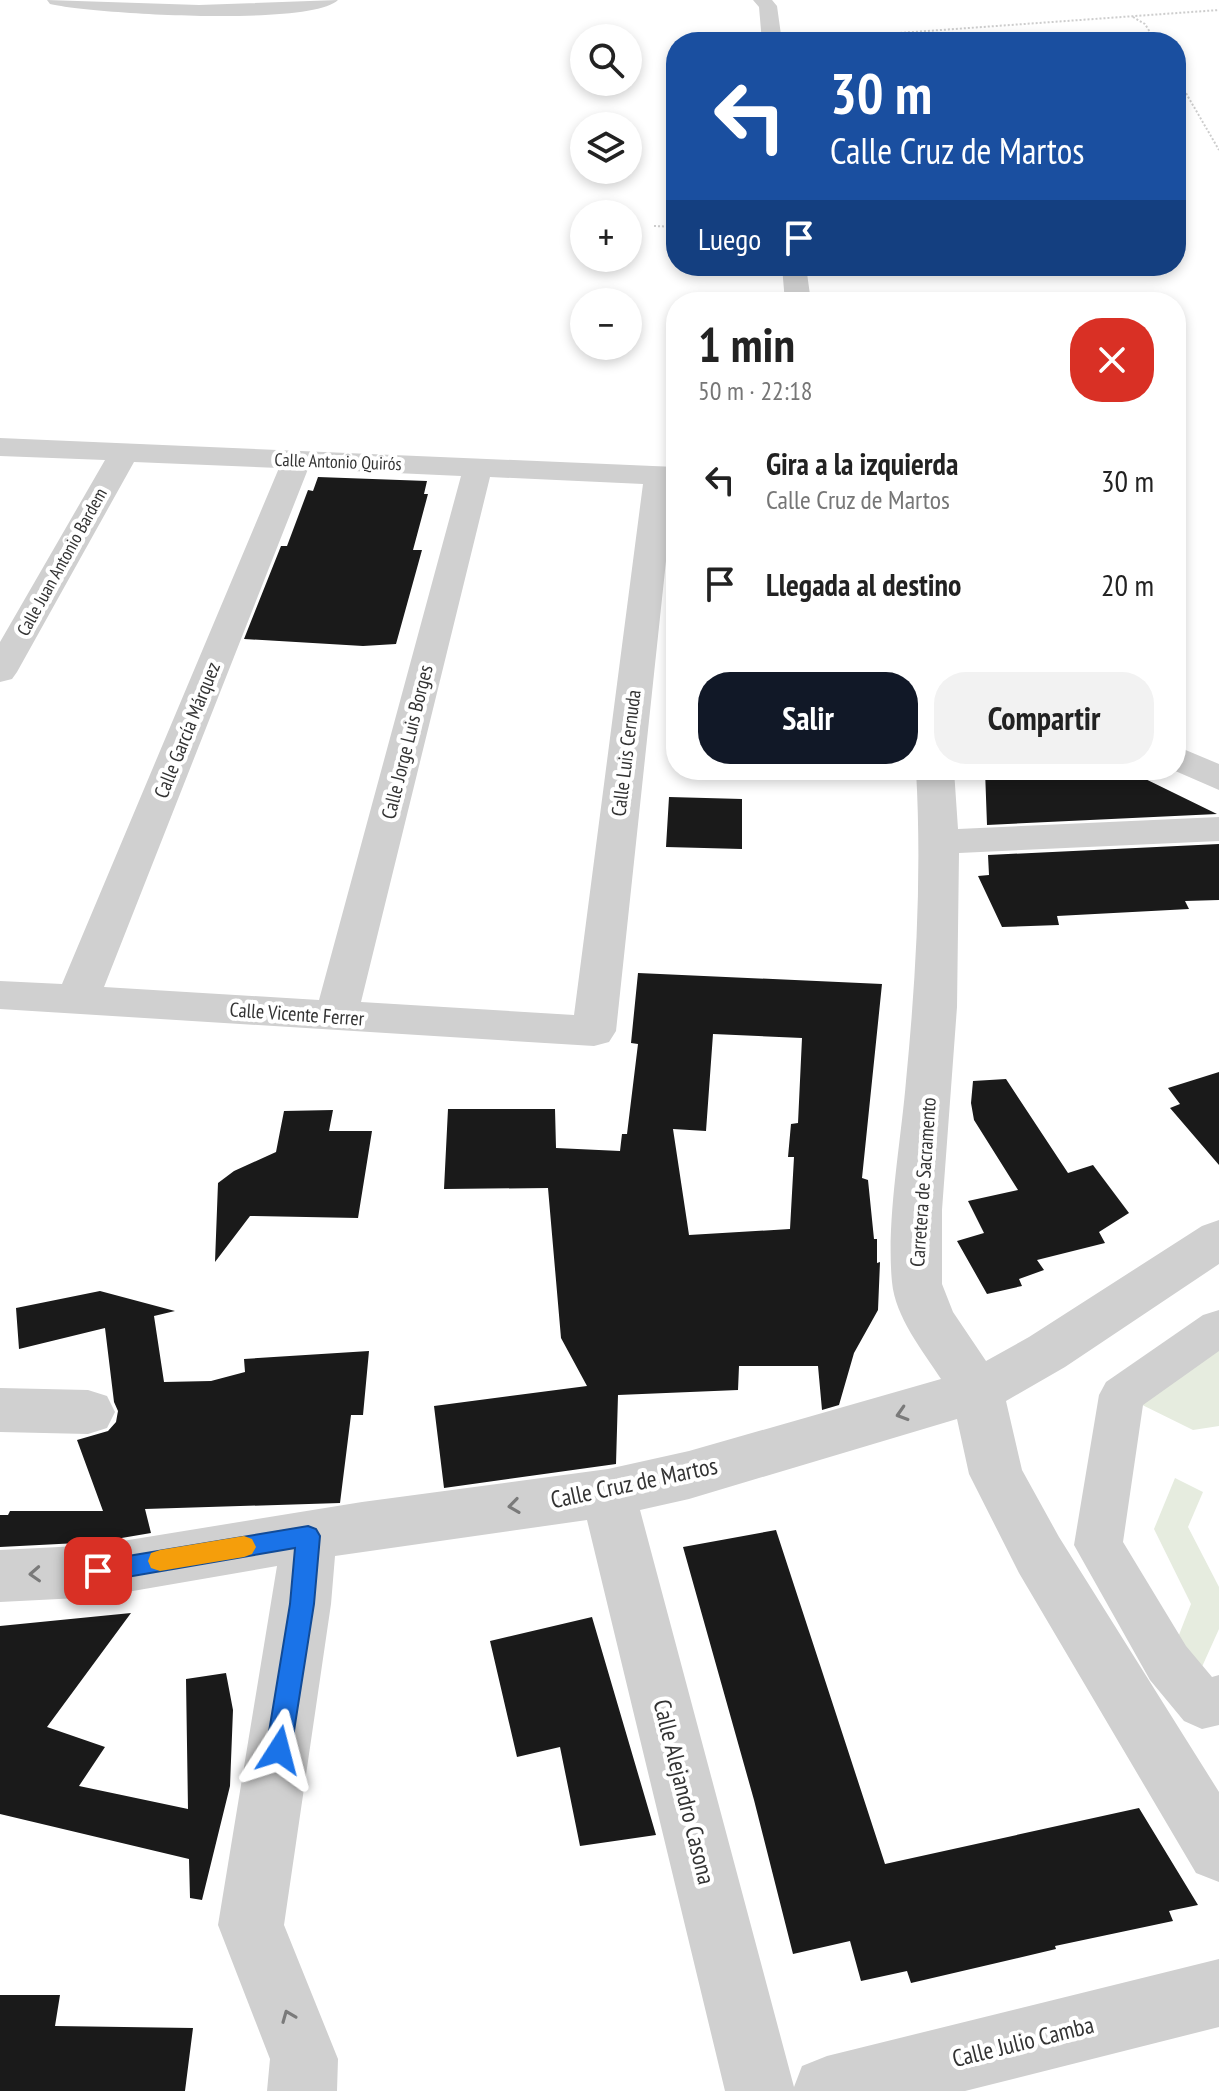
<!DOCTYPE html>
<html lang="es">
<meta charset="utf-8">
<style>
:root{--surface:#fff;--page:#f2f2f2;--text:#222;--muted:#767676;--accent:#111827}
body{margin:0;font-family:"PT Sans Narrow",sans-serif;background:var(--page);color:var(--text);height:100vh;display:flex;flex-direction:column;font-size:30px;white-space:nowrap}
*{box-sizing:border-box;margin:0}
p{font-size:26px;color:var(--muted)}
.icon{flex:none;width:44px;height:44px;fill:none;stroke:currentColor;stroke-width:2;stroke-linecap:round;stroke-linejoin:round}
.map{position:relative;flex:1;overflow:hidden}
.sheet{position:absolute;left:666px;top:292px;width:520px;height:488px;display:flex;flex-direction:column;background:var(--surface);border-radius:32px;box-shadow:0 4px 12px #0003}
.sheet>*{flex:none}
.hud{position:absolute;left:666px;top:32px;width:520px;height:244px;border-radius:32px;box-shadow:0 4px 12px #0003;background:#1a4fa0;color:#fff;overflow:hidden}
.tools{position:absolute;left:570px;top:24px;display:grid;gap:16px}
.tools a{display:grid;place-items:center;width:72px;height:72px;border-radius:50%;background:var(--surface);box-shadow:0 4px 12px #0003;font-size:40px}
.pin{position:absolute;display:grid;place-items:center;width:68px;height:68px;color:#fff;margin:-34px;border-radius:16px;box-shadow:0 4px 12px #0006}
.me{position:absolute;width:88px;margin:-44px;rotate:9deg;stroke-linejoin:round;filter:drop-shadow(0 0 6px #0008)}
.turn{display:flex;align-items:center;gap:28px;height:168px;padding:0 32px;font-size:36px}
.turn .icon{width:104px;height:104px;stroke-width:2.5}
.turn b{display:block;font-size:56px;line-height:68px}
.then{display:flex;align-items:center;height:76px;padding:0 32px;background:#0003;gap:16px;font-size:30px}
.round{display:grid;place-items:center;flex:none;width:84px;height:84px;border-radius:32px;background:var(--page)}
.head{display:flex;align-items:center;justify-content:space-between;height:136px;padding:0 32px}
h1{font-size:48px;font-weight:600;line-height:60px}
.action{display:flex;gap:16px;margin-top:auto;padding:16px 32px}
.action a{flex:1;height:92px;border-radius:32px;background:var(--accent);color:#fff;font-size:32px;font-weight:600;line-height:92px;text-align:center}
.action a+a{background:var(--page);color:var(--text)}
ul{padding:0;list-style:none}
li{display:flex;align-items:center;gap:24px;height:104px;padding:0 32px}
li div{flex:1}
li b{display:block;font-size:30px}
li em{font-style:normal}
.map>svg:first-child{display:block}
.green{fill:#e6ecdf}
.building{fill:#1a1a1a;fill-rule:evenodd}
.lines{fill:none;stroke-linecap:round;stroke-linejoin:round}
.path-far1{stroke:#cdcdcd;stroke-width:2;stroke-dasharray:2 2;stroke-linecap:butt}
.path{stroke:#cdcdcd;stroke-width:3;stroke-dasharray:2 2;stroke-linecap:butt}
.pedestrian{fill:#d0d0d0;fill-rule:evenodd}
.minor{fill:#d0d0d0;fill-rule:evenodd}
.oneway{stroke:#7a7a7a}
.route{fill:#1a73e8;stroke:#114b97;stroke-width:2}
.slow{fill:#f59e0b}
.labels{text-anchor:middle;stroke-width:8;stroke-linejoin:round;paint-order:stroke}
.far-street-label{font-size:18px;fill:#333;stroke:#fff}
.street-label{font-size:20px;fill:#333;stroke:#fff}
.near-street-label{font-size:24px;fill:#333;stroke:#fff}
</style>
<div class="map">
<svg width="1219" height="2091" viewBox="0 0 1219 2091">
<rect width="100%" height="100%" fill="#fff"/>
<path class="green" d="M 1219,1328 L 1219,1426 L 1193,1430 L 1122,1395 Z
M 1175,1478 L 1203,1492 L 1188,1527 L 1219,1587 L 1219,1629 L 1201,1669 L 1168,1663 L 1191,1604 L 1154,1529 Z"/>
<path class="building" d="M 318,477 L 427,481 L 424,494 L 428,494 L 413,550 L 422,550 L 396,644 L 363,646 L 244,639 L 281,546 L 287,546 L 308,490 L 313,491 Z
M 985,770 L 1127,770 L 1217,814 L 987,825 Z
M 669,797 L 742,799 L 742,849 L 666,847 Z
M 1219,844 L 1219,900 L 1185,901 L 1189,909 L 1057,916 L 1059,925 L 1002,927 L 978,876 L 989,875 L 988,855 Z
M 638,973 L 882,984 L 862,1178 L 868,1180 L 874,1239 L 877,1239 L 877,1263 L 880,1262 L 878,1310 L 854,1353 L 839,1405 L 822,1410 L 818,1366 L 739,1366 L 738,1390 L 618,1395 L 616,1464 L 444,1488 L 434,1406 L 587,1386 L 561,1338 L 548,1188 L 444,1189 L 448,1109 L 555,1109 L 556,1148 L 620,1151 L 622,1134 L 627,1134 L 638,1044 L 631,1043 ZM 713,1034 L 802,1038 L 798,1123 L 791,1124 L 788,1157 L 794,1157 L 790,1229 L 689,1235 L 673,1129 L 706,1131 Z
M 1219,1072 L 1219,1165 L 1170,1108 L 1180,1104 L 1168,1088 Z
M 1006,1079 L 1068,1173 L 1093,1165 L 1129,1213 L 1099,1232 L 1105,1243 L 1037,1260 L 1044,1270 L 1019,1279 L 1022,1286 L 987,1294 L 957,1241 L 984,1233 L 968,1201 L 1018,1190 L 974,1120 L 971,1103 L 973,1081 Z
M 333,1110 L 329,1131 L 372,1131 L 358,1218 L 250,1216 L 215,1262 L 218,1183 L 234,1171 L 276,1152 L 284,1111 Z
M 100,1291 L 175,1311 L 154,1316 L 164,1382 L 211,1381 L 245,1372 L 244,1359 L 369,1351 L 363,1415 L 351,1415 L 340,1503 L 145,1509 L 151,1533 L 98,1542 L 0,1547 L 0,1515 L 8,1515 L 10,1511 L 103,1511 L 77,1440 L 108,1431 L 116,1422 L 118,1411 L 114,1402 L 105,1328 L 19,1349 L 16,1308 Z
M 776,1530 L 885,1864 L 1139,1808 L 1198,1905 L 1169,1911 L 1173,1921 L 1055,1946 L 1056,1949 L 911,1983 L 907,1971 L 861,1981 L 850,1941 L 793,1954 L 754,1800 L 683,1547 Z
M 131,1613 L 47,1727 L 105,1747 L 79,1786 L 188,1809 L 186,1679 L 226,1673 L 233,1710 L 230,1786 L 202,1900 L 190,1898 L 189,1859 L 0,1814 L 0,1626 Z
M 592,1617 L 656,1835 L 580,1846 L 560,1747 L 517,1757 L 490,1641 Z
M 0,1995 L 60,1995 L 55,2026 L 193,2028 L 185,2091 L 0,2091 Z"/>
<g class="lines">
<path class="path-far1" d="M 1133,17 L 1145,24 L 1156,42
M 804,34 L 899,33 L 1219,10
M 1176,76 L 1219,150
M 654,226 L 676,227"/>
<path class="path" d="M 672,227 L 676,227"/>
<path class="pedestrian" d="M 1219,1310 L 1219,1351 L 1143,1405 L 1123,1542 L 1186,1646 L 1212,1677 L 1219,1675 L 1219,1725 L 1202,1729 L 1184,1721 L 1150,1680 L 1074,1545 L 1099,1395 L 1106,1382 L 1203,1315 Z"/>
<path class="minor" d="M 47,0 L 199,5 L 338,0 C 311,27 92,14 50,4 Z
M 753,0 L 772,0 L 777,6 L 782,42 L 762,42 L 759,7 Z
M 782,266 L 806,266 L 811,302 L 785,302 Z
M 0,438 L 676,467 L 616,1031 L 609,1042 L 594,1046 L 0,1009 L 0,981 L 62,984 L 279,468 L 134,462 L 17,672 L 12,679 L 0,682 L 0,642 L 105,460 L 0,456 ZM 308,469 L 461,476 L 319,1000 L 104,987 ZM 490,477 L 643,484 L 574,1015 L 361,1002 Z
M 1176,746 L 1219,764 L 1219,790 L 1173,770 L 1176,770 Z
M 916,770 L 954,770 L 958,829 L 1219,817 L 1219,841 L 959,853 L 957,1007 L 942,1210 L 942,1284 L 953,1312 L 986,1361 L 1029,1337 L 1202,1226 L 1219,1220 L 1219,1264 L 1065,1367 L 1006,1401 L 1022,1470 L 1059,1537 L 1219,1792 L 1219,1882 L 1196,1873 L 1019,1573 L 969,1474 L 957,1419 L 689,1499 L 640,1510 L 794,2087 L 802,2066 L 827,2056 L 1219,1959 L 1219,2027 L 965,2091 L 725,2091 L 587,1520 L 335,1556 L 331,1604 L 284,1925 L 338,2059 L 337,2091 L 267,2091 L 270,2059 L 218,1925 L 277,1566 L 98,1597 L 0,1602 L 0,1550 L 98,1545 L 362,1502 L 608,1469 L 689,1451 L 941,1379 C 923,1351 895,1317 892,1282 C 886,1222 901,1142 906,1081 C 916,978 922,874 916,770 Z
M 0,1388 L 88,1390 L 107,1396 L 115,1412 L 107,1428 L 88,1434 L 0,1432 Z"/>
</g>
<defs><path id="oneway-chevron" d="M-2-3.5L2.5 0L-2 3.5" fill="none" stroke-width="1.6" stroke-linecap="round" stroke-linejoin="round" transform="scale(2)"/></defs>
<g class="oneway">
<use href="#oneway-chevron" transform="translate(902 1414) rotate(163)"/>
<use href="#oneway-chevron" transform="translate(514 1506) rotate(172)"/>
<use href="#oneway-chevron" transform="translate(35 1574) rotate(177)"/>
<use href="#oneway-chevron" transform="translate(288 2016) rotate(-112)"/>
</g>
<path class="route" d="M 308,1526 L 316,1529 L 320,1536 L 314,1604 L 291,1750 L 288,1758 L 279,1762 L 270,1758 L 266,1750 L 290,1604 L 295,1548 L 98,1582 L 90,1579 L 86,1571 L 90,1564 L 98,1561 Z"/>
<path class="slow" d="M 244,1536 L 252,1539 L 256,1547 L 252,1554 L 244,1557 L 160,1571 L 151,1568 L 148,1561 L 151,1553 L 160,1550 Z"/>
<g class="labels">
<g class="far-street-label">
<text transform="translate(338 462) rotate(2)" y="6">Calle Antonio Quirós</text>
<text transform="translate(62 562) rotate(-61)" y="6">Calle Juan Antonio Bardem</text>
</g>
<g class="street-label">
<text transform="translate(187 730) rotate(-68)" y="7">Calle García Márquez</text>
<text transform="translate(407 742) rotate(-76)" y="7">Calle Jorge Luis Borges</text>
<text transform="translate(626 753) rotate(-83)" y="7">Calle Luis Cernuda</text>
<text transform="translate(297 1014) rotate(4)" y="7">Calle Vicente Ferrer</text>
<text transform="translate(923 1182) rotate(-86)" y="7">Carretera de Sacramento</text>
</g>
<g class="near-street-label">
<text transform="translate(634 1483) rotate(-12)" y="8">Calle Cruz de Martos</text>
<text transform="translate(684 1792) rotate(76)" y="8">Calle Alejandro Casona</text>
<text transform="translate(1023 2042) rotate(-14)" y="8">Calle Julio Camba</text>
</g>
</g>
</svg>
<div class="tools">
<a><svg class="icon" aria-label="search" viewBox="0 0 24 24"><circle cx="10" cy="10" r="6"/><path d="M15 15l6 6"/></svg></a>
<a><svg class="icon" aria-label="layers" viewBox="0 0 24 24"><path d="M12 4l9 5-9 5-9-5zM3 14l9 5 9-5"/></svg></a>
<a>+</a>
<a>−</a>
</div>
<div class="pin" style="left:98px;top:1571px;background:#d93025"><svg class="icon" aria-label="arrive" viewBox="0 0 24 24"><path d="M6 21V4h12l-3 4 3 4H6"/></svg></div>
<svg class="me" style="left:279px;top:1750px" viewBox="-20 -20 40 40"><path d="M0-17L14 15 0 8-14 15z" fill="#1a73e8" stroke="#fff" stroke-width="4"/></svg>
<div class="hud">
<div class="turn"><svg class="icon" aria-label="left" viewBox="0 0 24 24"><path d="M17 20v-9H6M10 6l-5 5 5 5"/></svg><div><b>30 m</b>Calle Cruz de Martos</div></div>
<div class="then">Luego<svg class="icon" aria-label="arrive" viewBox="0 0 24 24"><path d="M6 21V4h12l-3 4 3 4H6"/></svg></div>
</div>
<section class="sheet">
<div class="head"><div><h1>1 min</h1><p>50 m · 22:18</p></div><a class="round" style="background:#d93025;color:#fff"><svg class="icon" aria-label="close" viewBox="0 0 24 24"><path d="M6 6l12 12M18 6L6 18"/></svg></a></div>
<ul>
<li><svg class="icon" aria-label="left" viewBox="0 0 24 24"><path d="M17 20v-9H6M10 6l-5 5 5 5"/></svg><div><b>Gira a la izquierda</b><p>Calle Cruz de Martos</p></div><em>30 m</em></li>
<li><svg class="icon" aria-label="arrive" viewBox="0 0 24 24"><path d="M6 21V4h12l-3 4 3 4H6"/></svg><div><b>Llegada al destino</b></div><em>20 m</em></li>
</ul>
<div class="action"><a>Salir</a><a>Compartir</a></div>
</section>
</div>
